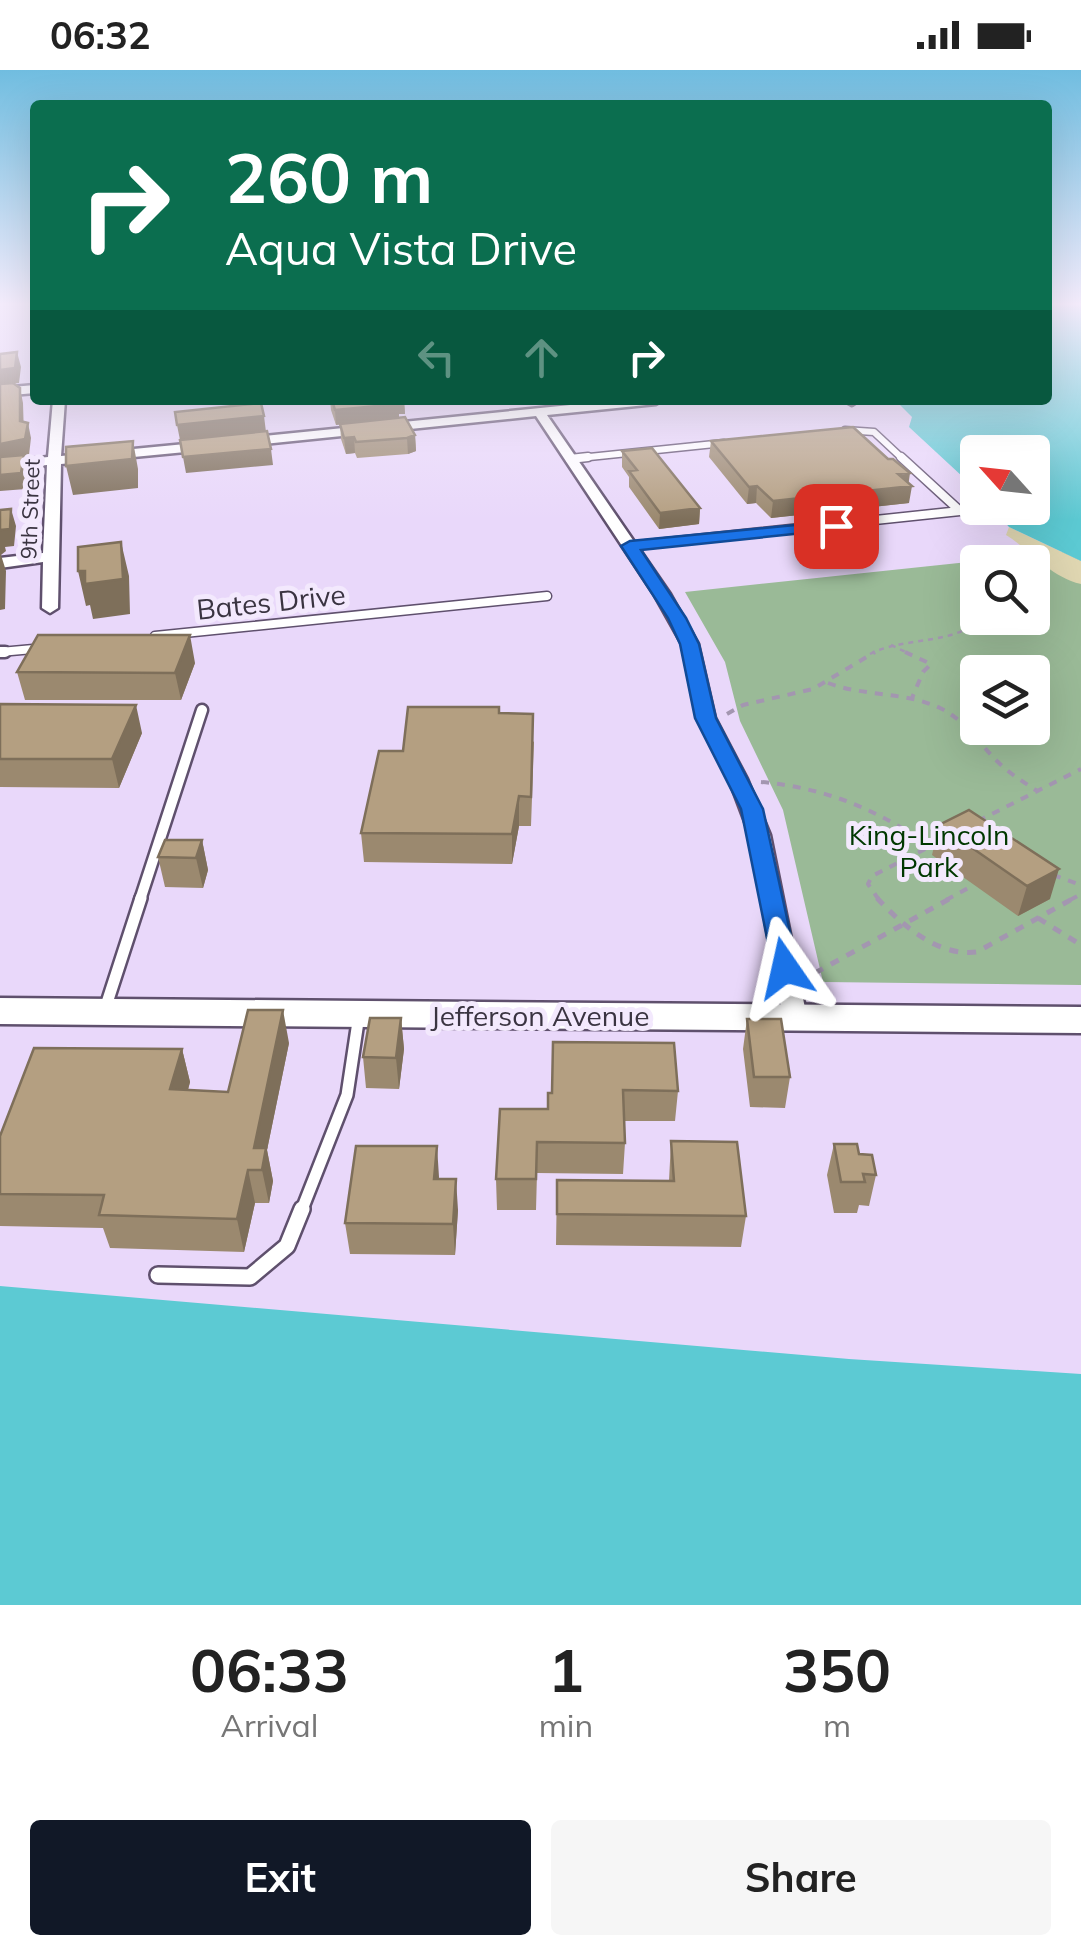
<!DOCTYPE html>
<style>
:root{--surface:#fff;--page:#f6f6f6;--text:#222;--muted:#767676;--accent:#111827}
body{margin:0;font-family:Mulish,sans-serif;background:var(--page);color:var(--text);height:100vh;display:flex;flex-direction:column;font-size:38px;white-space:nowrap}
*{box-sizing:border-box;margin:0}
p{font-size:32px;color:var(--muted)}
.icon{flex:none;width:55px;height:55px;fill:none;stroke:currentColor;stroke-width:2;stroke-linecap:round;stroke-linejoin:round}
.map{position:relative;height:1535px;overflow:hidden}
.drawer{display:flex;flex-direction:column;background:var(--surface);flex:1}
.drawer>*{flex:none}
.banner{position:absolute;left:30px;top:30px;width:1022px;height:305px;border-radius:10px;box-shadow:0 10px 40px #0002;background:#0b6e4f;color:#fff;overflow:hidden}
.needle{width:65px;rotate:297deg}
.tools{position:absolute;left:960px;top:365px;display:grid;gap:20px}
.tools a{display:grid;place-items:center;width:90px;height:90px;border-radius:10px;background:var(--surface);box-shadow:0 10px 40px #0002;font-size:50px}
.pin{position:absolute;display:grid;place-items:center;width:85px;height:85px;color:#fff;margin:-42px;border-radius:20px;box-shadow:0 5px 15px #0006}
.me{position:absolute;width:110px;margin:-55px;rotate:349deg;stroke-linejoin:round;filter:drop-shadow(0 0 8px #0008)}
.turn{display:flex;align-items:center;gap:35px;height:210px;padding:0 30px;font-size:45px}
.turn .icon{width:130px;height:130px;stroke-width:2.5}
.turn b{display:block;font-size:70px;line-height:85px}
.lanes{display:flex;align-items:center;height:95px;padding:0 30px;background:#0003;justify-content:center;gap:50px;direction:ltr}
.lanes .off{opacity:.35}
.eta{display:flex;justify-content:space-evenly;align-items:center;height:170px;text-align:center}
.eta b{font-size:60px;font-weight:700;line-height:70px}
.button{display:flex;gap:20px;margin-top:auto;padding:20px 30px}
.button a{flex:1;height:115px;border-radius:10px;background:var(--accent);color:#fff;font-size:40px;font-weight:700;line-height:115px;text-align:center}
.button a+a{background:var(--page);color:var(--text)}
.status{display:flex;justify-content:space-between;align-items:center;height:70px;padding:0 50px;background:var(--surface);direction:ltr}
.status svg{height:28px;fill:currentColor}
.map>svg:first-child{display:block}
.green{fill:#9aba97;fill-rule:evenodd}
.sand{fill:#e0d7b2}
.water{fill:#5ccad3}
.lines{fill:none;stroke-linecap:round;stroke-linejoin:round}
.lane-far4-casing{stroke:#5f506d;stroke-width:9}
.lane-far3-casing{stroke:#5f506d;stroke-width:11}
.lane-far2-casing{stroke:#5f506d;stroke-width:15}
.lane-far1-casing{stroke:#5f506d;stroke-width:16}
.lane-casing{stroke:#5f506d;stroke-width:20}
.street-casing{stroke:#5f506d;stroke-width:5}
.secondary-casing{stroke:#5f506d;stroke-width:5}
.path-far2{stroke:#a396b0;stroke-width:2.5;stroke-dasharray:5 5;stroke-linecap:butt}
.path-far1{stroke:#a396b0;stroke-width:4;stroke-dasharray:8 8;stroke-linecap:butt}
.path{stroke:#a396b0;stroke-width:5;stroke-dasharray:9 9;stroke-linecap:butt}
.lane-far4{stroke:#fff;stroke-width:6}
.lane-far3{stroke:#fff;stroke-width:8}
.lane-far2{stroke:#fff;stroke-width:10}
.lane-far1{stroke:#fff;stroke-width:11}
.lane{stroke:#fff;stroke-width:15}
.street{fill:#fff;fill-rule:evenodd}
.secondary{fill:#fff;fill-rule:evenodd}
.wall{fill:#9b896f}
.shaded-wall{fill:#7e6f5a}
.building{fill:#b49f81;stroke:#7e6f5a;stroke-width:2.5}
.route{fill:#1a73e8;stroke:#114b97;stroke-width:2.5}
.labels{text-anchor:middle;stroke-width:10;stroke-linejoin:round;paint-order:stroke}
.far-street-label{font-size:22px;fill:#3a3441;stroke:#f3e9fd}
.street-label{font-size:28px;fill:#3a3441;stroke:#f3e9fd}
.park-label{font-size:28px;fill:#003800;stroke:#f3e9fd}
</style>
<div class="status"><b>06:32</b><svg viewBox="0 0 49 12"><path d="M0 12V9h3v3zM5 12V6h3v6zM10 12V3h3v9zM15 12V0h3v12zM26 1h20v11H26zM47 4h2v5h-2z"/></svg></div>
<div class="map">
<svg width="1081" height="1535" viewBox="0 0 1081 1535">
<rect width="100%" height="100%" fill="#e9d8fa"/>
<path class="green" d="M 1062,482 L 1081,491 L 1081,915 L 823,912 L 783,740 L 740,651 L 725,592 L 685,522 ZM 978,492 L 1032,492 L 1032,548 L 978,548 ZM 978,602 L 1032,602 L 1032,658 L 978,658 Z"/>
<path class="sand" d="M 1009,457 L 1081,491 L 1081,514 C 1049,506 1033,482 1006,465 Z"/>
<path class="water" d="M 1048,235 L 1081,235 L 1081,491 L 1009,457 L 992,438 L 1032,438 L 1032,382 L 978,382 L 977,420 L 909,357 L 912,347 L 895,330 L 1048,330 Z
M 0,1216 L 849,1289 L 1081,1304 L 1081,1535 L 0,1535 Z"/>
<g class="lines">
<g class="lane-far4-casing">
<path id="lane-far4" d="M 845,360 L 874,362 L 904,390
M 570,389 L 724,373"/>
</g>
<g class="lane-far3-casing">
<path id="lane-far3" d="M 570,389 L 588,387
M 630,476 L 960,441 L 901,387
M 155,566 L 547,526
M 0,582 L 44,578"/>
</g>
<g class="lane-far2-casing">
<path id="lane-far2" d="M 0,582 L 5,582
M 140,830 L 202,640"/>
</g>
<g class="lane-far1-casing">
<path id="lane-far1" d="M 104,942 L 141,828
M 301,1142 L 347,1025 L 359,945"/>
</g>
<g class="lane-casing">
<path id="lane" d="M 158,1205 L 250,1207 L 287,1176 L 302,1139"/>
</g>
<g class="street-casing">
<path id="street" d="M 35,315 L 35,323 L 0,326 L 0,318 Z
M 53,330 L 65,330 L 61,386 L 206,372 L 212,376 L 206,380 L 61,394 L 58,538 L 50,543 L 42,538 L 43,492 L 0,498 L 0,488 L 43,483 L 47,395 L 0,400 L 0,392 L 48,387 Z
M 620,330 L 662,330 L 656,334 L 547,345 L 670,524 L 698,574 L 715,648 L 747,709 L 770,765 L 807,948 L 803,954 L 787,954 L 783,948 L 750,765 L 729,709 L 697,648 L 682,574 L 654,524 L 536,346 L 245,376 L 239,372 L 245,368 Z
M 843,330 L 857,330 L 858,331 L 852,335 Z"/>
</g>
<g class="secondary-casing">
<path id="secondary" d="M 0,928 L 1081,937 L 1081,963 L 0,954 Z"/>
</g>
<path class="path-far2" d="M 1032,514 L 1046,512
M 891,575 L 910,584
M 870,584 C 906,566 952,576 983,548"/>
<path class="path-far1" d="M 905,582 L 931,594 L 923,602 L 912,628
M 828,613 C 865,627 906,621 942,639 C 967,652 980,675 999,693 C 1010,704 1024,712 1037,721
M 727,644 L 743,635 L 813,619 L 875,582
M 761,712 C 826,718 876,739 930,776
M 978,751 L 1081,699
M 1053,805 L 1081,815
M 879,830 L 868,814 L 872,806 L 939,772
M 946,830 L 972,816
M 1070,830 L 1081,824"/>
<path class="path" d="M 877,828 C 902,855 938,887 977,882 L 1074,828
M 1038,848 L 1081,875
M 815,903 L 951,828"/>
<use href="#lane-far4" class="lane-far4"/>
<use href="#lane-far3" class="lane-far3"/>
<use href="#lane-far2" class="lane-far2"/>
<use href="#lane-far1" class="lane-far1"/>
<use href="#lane" class="lane"/>
<use href="#street" class="street"/>
<use href="#secondary" class="secondary"/>
</g>
<path class="wall" d="M 330,330 L 404,330 L 405,344 L 399,344 L 399,348 L 415,365 L 416,381 L 408,384 L 357,388 L 355,383 L 346,384 L 341,369 L 340,354 L 336,355 L 331,340 Z
M 711,371 L 908,413 L 909,433 L 771,448 L 756,433 L 747,434 L 709,387 Z
M 622,381 L 700,438 L 699,454 L 659,459 L 629,417 L 629,407 L 622,397 Z
M 195,593 L 181,630 L 25,630 L 17,602 Z
M 0,634 L 142,663 L 119,718 L 0,717 Z
M 499,643 L 534,672 L 531,756 L 519,756 L 512,794 L 364,792 L 361,763 L 403,681 Z
M 939,755 L 1050,829 L 1018,846 L 932,785 Z
M 202,770 L 208,800 L 203,818 L 165,817 L 158,787 Z
M 401,948 L 404,979 L 399,1019 L 366,1018 L 363,987 Z
M 747,949 L 790,1007 L 785,1038 L 750,1037 L 743,979 Z
M 553,972 L 678,1021 L 675,1051 L 624,1051 L 625,1073 L 623,1104 L 537,1103 L 536,1140 L 497,1140 L 496,1109 L 548,1039 L 552,1023 Z
M 289,973 L 267,1080 L 273,1111 L 269,1133 L 255,1133 L 244,1182 L 110,1178 L 103,1158 L 0,1156 L 0,1066 L 182,979 L 190,1012 L 188,1020 L 228,1022 Z
M 671,1071 L 746,1146 L 741,1177 L 556,1175 L 557,1110 L 669,1111 Z
M 834,1074 L 859,1084 L 876,1105 L 869,1136 L 859,1135 L 857,1143 L 834,1143 L 827,1105 Z
M 439,1109 L 458,1140 L 455,1185 L 350,1184 L 345,1153 Z"/>
<path class="shaded-wall" d="M 17,282 L 21,297 L 19,313 L 0,315 L 0,300 Z
M 20,318 L 23,333 L 24,367 L 20,351 Z
M 396,330 L 404,330 L 405,344 L 399,344 L 399,348 L 336,355 L 335,340 Z
M 264,346 L 266,362 L 180,370 L 177,355 Z
M 28,353 L 31,368 L 29,385 L 24,386 L 28,401 L 26,419 L 0,421 L 0,374 Z
M 415,365 L 416,381 L 408,384 L 407,368 Z
M 354,367 L 355,383 L 346,384 L 344,368 Z
M 133,371 L 138,399 L 138,418 L 73,425 L 66,396 Z
M 271,379 L 273,395 L 186,403 L 183,387 Z
M 910,403 L 908,417 L 912,416 L 909,433 L 771,448 L 773,431 Z
M 757,416 L 756,433 L 747,434 L 749,417 Z
M 700,438 L 699,454 L 659,459 L 660,443 Z
M 11,439 L 16,456 L 14,476 L 5,477 L 6,481 L 1,485 L 6,501 L 5,539 L 0,540 L 0,460 Z
M 121,472 L 129,506 L 130,544 L 93,549 L 90,535 L 86,536 L 78,501 Z
M 190,565 L 195,593 L 181,630 L 175,603 Z
M 136,635 L 142,663 L 119,718 L 112,689 Z
M 519,726 L 519,756 L 512,794 L 512,764 Z
M 202,770 L 208,800 L 203,818 L 196,788 Z
M 1059,799 L 1050,829 L 1018,846 L 1027,816 Z
M 283,940 L 289,973 L 267,1080 L 273,1111 L 269,1133 L 262,1100 L 254,1078 Z
M 401,948 L 404,979 L 399,1019 L 396,988 Z
M 182,979 L 190,1012 L 179,1052 L 170,1019 Z
M 437,1076 L 439,1107 L 436,1140 L 434,1109 Z
M 248,1100 L 255,1133 L 244,1182 L 237,1149 Z
M 456,1109 L 458,1140 L 455,1185 L 453,1154 Z"/>
<path class="building" d="M 17,282 L 15,298 L 0,300 L 0,284 Z
M 13,313 L 20,318 L 20,351 L 28,353 L 25,369 L 0,374 L 0,314 Z
M 332,330 L 396,330 L 398,334 L 335,340 Z
M 261,333 L 264,346 L 177,355 L 175,342 Z
M 405,347 L 415,365 L 407,368 L 356,372 L 354,367 L 344,368 L 340,354 Z
M 853,357 L 888,389 L 893,389 L 910,403 L 898,404 L 912,416 L 773,431 L 757,416 L 749,417 L 711,371 Z
M 267,361 L 271,379 L 183,387 L 180,370 Z
M 133,371 L 132,389 L 66,396 L 66,377 Z
M 652,378 L 700,438 L 660,443 L 629,401 L 637,400 L 622,381 Z
M 24,385 L 21,403 L 0,405 L 0,387 Z
M 11,439 L 10,459 L 0,460 L 0,440 Z
M 121,472 L 123,509 L 85,514 L 85,501 L 78,501 L 78,477 Z
M 38,565 L 190,565 L 175,603 L 17,602 Z
M 0,634 L 136,635 L 112,689 L 0,689 Z
M 408,637 L 499,637 L 499,643 L 533,644 L 531,727 L 519,726 L 512,764 L 361,763 L 379,681 L 403,681 Z
M 969,740 L 1059,799 L 1027,816 L 939,755 Z
M 165,770 L 202,770 L 196,788 L 158,787 Z
M 248,940 L 283,940 L 254,1078 L 266,1078 L 262,1100 L 248,1100 L 237,1149 L 99,1145 L 104,1125 L 0,1124 L 0,1066 L 34,978 L 182,979 L 170,1019 L 228,1022 Z
M 370,948 L 401,948 L 396,988 L 363,987 Z
M 747,949 L 781,949 L 790,1007 L 754,1007 Z
M 553,972 L 674,973 L 678,1021 L 623,1020 L 625,1073 L 537,1072 L 536,1109 L 496,1109 L 500,1039 L 548,1039 L 548,1023 L 552,1023 Z
M 671,1071 L 737,1072 L 746,1146 L 557,1144 L 557,1110 L 674,1111 Z
M 834,1074 L 857,1074 L 859,1084 L 872,1085 L 876,1105 L 863,1104 L 865,1112 L 841,1112 Z
M 356,1076 L 437,1076 L 434,1109 L 456,1109 L 453,1154 L 345,1153 Z"/>
<linearGradient id="sky" x2="0" y2="1"><stop stop-color="#70bde0"/><stop offset="0.52" stop-color="#f5edfd"/><stop offset="1" stop-color="#f5edfd" stop-opacity="0"/></linearGradient>
<rect width="1081" height="450" fill="url(#sky)"/>
<path class="route" d="M 836,451 L 844,456 L 842,459 L 641,480 L 686,548 L 699,574 L 716,648 L 763,739 L 798,898 L 794,904 L 776,904 L 773,898 L 741,739 L 695,648 L 680,574 L 668,548 L 621,476 L 630,471 Z"/>
<g class="labels">
<g class="far-street-label">
<text transform="translate(30 439) rotate(-88)" y="8">9th Street</text>
</g>
<g class="street-label">
<text transform="translate(271 532) rotate(-6)" y="10">Bates Drive</text>
<text x="540" y="956">Jefferson Avenue</text>
</g>
<g class="park-label">
<text x="929" y="775">King-Lincoln<tspan x="929" dy="32">Park</tspan></text>
</g>
</g>
</svg>
<div class="tools">
<a><svg class="needle" viewBox="-14 -14 28 28"><path d="M0-13l5 13h-10z" fill="#e53935"/><path d="M0 13l5-13h-10z" fill="#767676"/></svg></a>
<a><svg class="icon" aria-label="search" viewBox="0 0 24 24"><circle cx="10" cy="10" r="6"/><path d="M15 15l6 6"/></svg></a>
<a><svg class="icon" aria-label="layers" viewBox="0 0 24 24"><path d="M12 4l9 5-9 5-9-5zM3 14l9 5 9-5"/></svg></a>
</div>
<div class="pin" style="left:836px;top:456px;background:#d93025"><svg class="icon" aria-label="arrive" viewBox="0 0 24 24"><path d="M6 21V4h12l-3 4 3 4H6"/></svg></div>
<svg class="me" style="left:785px;top:898px" viewBox="-20 -20 40 40"><path d="M0-17L14 15 0 8-14 15z" fill="#1a73e8" stroke="#fff" stroke-width="4"/></svg>
<div class="banner">
<div class="turn"><svg class="icon" aria-label="right" viewBox="0 0 24 24"><path d="M7 20v-9h11M14 6l5 5-5 5"/></svg><div><b>260 m</b>Aqua Vista Drive</div></div>
<div class="lanes"><svg class="icon off" aria-label="left" viewBox="0 0 24 24"><path d="M17 20v-9H6M10 6l-5 5 5 5"/></svg><svg class="icon off" aria-label="ahead" viewBox="0 0 24 24"><path d="M12 20V5M6 11l6-6 6 6"/></svg><svg class="icon" aria-label="right" viewBox="0 0 24 24"><path d="M7 20v-9h11M14 6l5 5-5 5"/></svg></div>
</div>
</div>
<section class="drawer">
<div class="eta">
<div><b>06:33</b><p>Arrival</p></div>
<div><b>1</b><p>min</p></div>
<div><b>350</b><p>m</p></div>
</div>
<div class="button"><a>Exit</a><a>Share</a></div>
</section>
